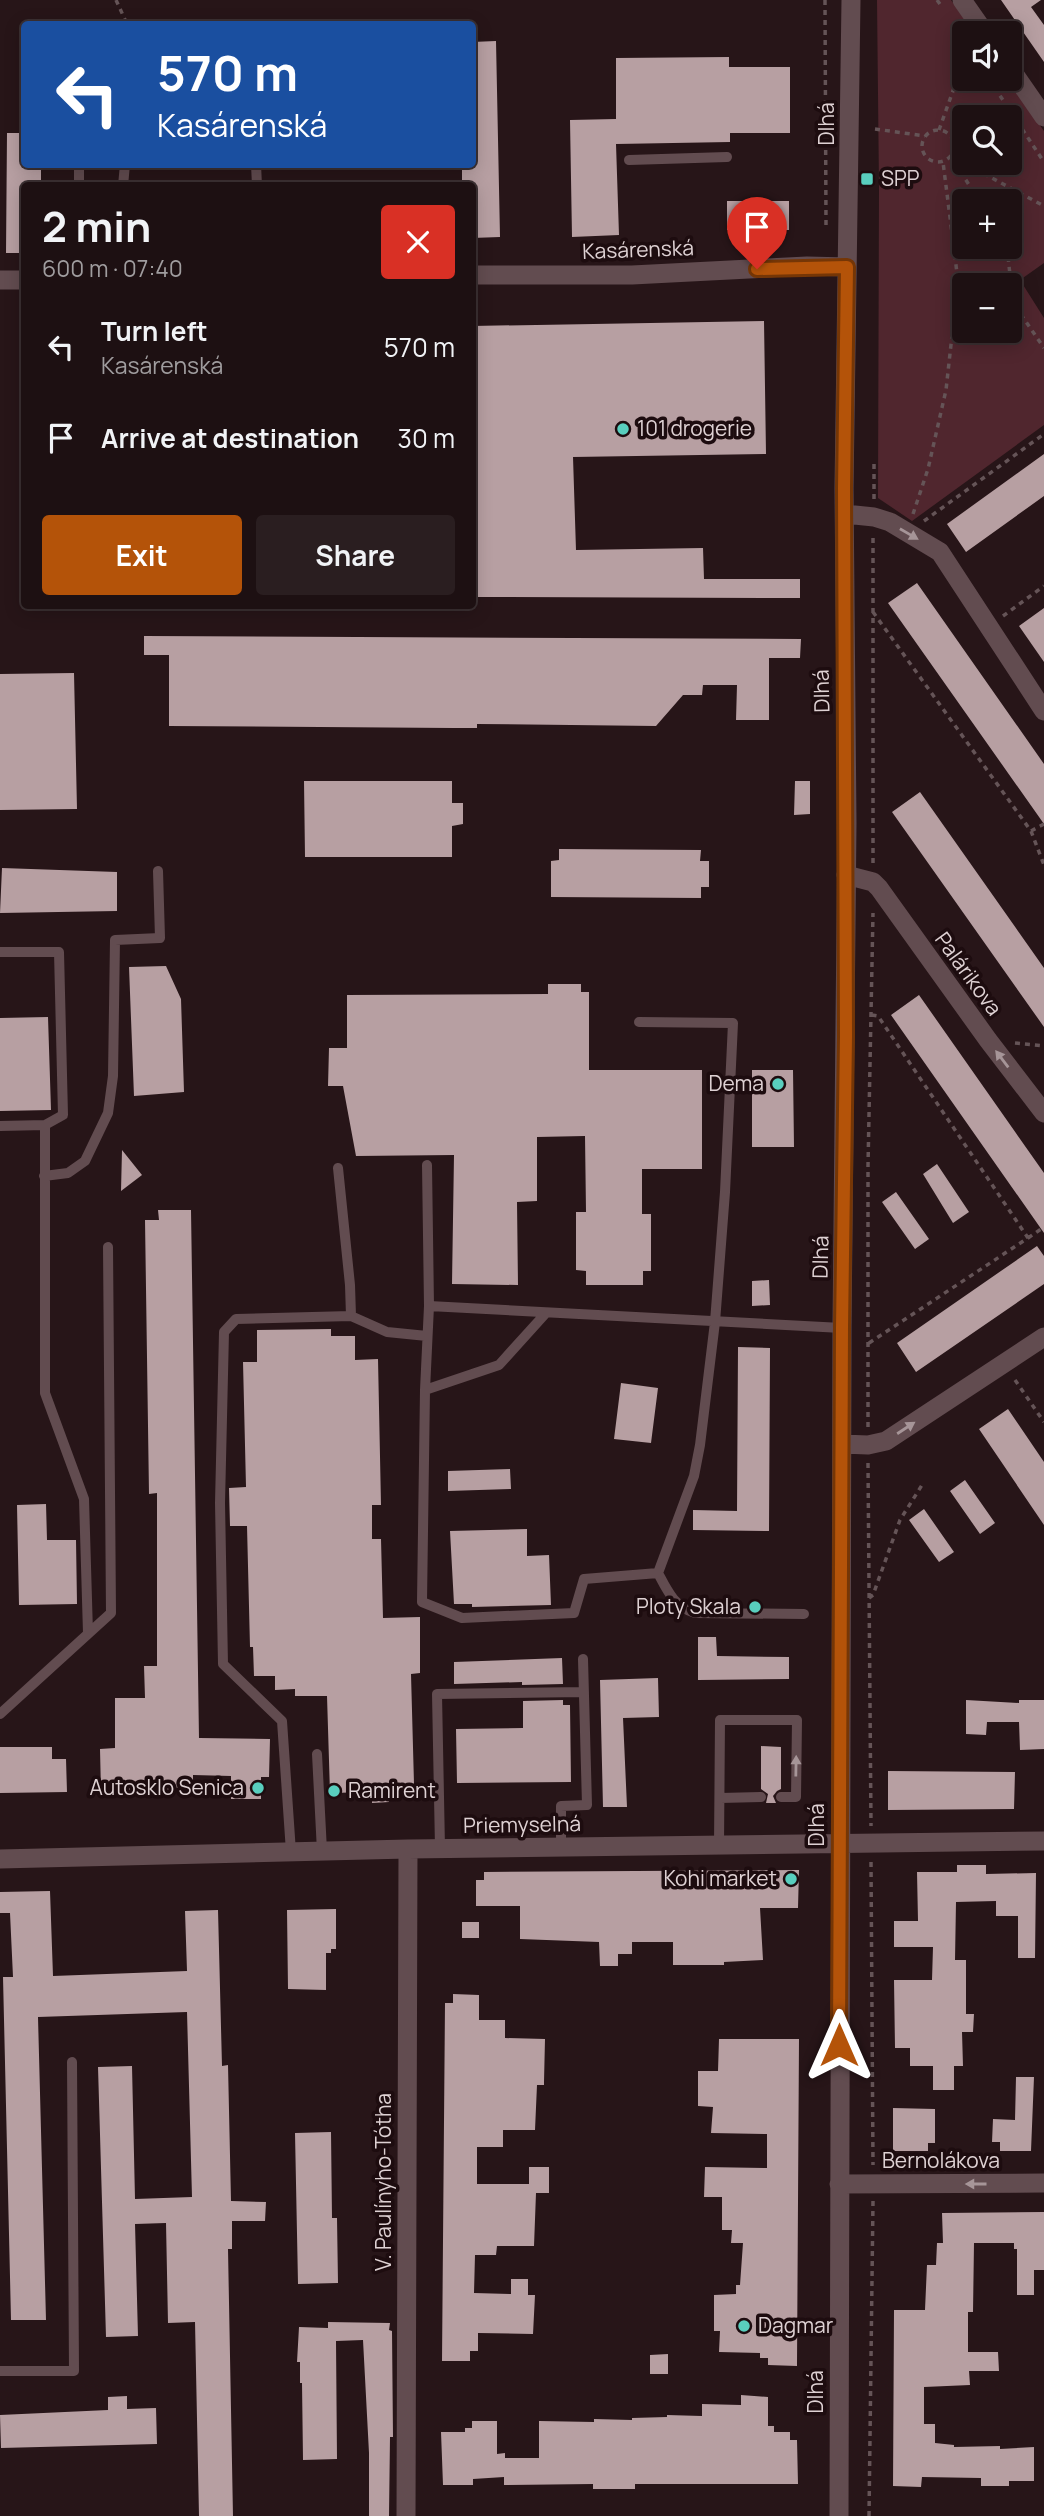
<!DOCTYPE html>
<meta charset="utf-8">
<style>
:root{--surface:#1d1012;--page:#2a1e20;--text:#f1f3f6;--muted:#a09d9f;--line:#3b3032;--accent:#b45309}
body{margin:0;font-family:Manrope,sans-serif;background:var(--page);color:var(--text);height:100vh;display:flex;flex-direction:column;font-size:26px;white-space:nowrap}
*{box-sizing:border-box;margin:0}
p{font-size:23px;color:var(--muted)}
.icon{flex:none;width:38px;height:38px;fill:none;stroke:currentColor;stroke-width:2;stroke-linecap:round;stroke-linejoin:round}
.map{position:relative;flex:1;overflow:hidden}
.side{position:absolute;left:21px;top:182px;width:455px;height:427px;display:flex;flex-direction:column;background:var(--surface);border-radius:7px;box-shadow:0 4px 18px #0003,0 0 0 2px var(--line)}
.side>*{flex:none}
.top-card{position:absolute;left:21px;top:21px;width:455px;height:147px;border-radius:7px;box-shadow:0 4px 18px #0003,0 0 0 2px var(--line);background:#1a4fa0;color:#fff;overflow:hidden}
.fabs{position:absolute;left:952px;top:21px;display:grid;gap:14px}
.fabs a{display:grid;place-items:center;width:70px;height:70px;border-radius:7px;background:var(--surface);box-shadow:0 4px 18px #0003,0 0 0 2px var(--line);font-size:35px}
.pin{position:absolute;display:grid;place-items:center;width:60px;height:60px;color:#fff;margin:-72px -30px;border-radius:50% 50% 50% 0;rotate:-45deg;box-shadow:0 0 7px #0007}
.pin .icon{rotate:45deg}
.me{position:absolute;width:77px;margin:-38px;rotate:0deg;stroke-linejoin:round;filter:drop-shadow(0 0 5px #0008)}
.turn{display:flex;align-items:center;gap:24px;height:147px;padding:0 21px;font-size:32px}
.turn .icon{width:91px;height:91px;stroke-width:2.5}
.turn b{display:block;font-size:49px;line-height:60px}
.round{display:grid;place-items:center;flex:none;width:74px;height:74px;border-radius:7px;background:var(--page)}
.headline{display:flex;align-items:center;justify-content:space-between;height:119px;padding:0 21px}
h1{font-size:42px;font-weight:700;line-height:52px}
.primary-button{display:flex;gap:14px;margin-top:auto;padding:14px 21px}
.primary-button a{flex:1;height:80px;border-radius:7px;background:var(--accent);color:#fff;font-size:28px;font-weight:700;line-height:80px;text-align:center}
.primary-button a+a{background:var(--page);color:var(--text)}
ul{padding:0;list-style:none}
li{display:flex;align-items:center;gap:21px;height:91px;padding:0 21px}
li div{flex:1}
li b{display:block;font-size:26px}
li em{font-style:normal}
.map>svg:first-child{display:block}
.green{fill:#50262e;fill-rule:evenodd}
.building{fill:#b79fa2}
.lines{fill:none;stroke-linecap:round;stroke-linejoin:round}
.path{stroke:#655457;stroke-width:3.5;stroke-dasharray:5 5;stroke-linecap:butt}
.service{stroke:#624c50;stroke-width:10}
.minor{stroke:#624c50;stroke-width:19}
.oneway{fill:#a69598}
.route-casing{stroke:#753606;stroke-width:18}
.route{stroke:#b45309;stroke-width:12}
.poi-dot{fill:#59cebe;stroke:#1d0c0f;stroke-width:2.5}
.labels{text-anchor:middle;stroke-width:7;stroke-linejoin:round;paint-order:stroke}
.street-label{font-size:21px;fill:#ded1d3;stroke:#1d0c0f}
.poi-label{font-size:21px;fill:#ded1d3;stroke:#1d0c0f;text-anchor:start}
</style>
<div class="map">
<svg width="1044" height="2516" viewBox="0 0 1044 2516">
<rect width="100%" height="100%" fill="#271518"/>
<path class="green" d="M 877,0 L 951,0 L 974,33 L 964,33 L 964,79 L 1007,79 L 1044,131 L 1044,263 L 1020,280 L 1044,318 L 1044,425 L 912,521 L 878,498 L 879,188 ZM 964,117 L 1010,117 L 1010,163 L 964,163 ZM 964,201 L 1010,201 L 1010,247 L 964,247 ZM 964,285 L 1010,285 L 1010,331 L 964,331 Z"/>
<path class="building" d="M 1001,0 L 1041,0 L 1031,7 L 1044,25 L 1044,62 Z
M 496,41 L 500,237 L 472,238 L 472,186 L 462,186 L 462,164 L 472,164 L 472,42 Z
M 729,57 L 729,67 L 790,67 L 790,133 L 730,133 L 730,142 L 616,144 L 619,235 L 572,237 L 570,120 L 616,119 L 616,58 Z
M 7,133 L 24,133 L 24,164 L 41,164 L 41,186 L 24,186 L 24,253 L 6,253 Z
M 727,201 L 789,201 L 789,230 L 727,230 Z
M 764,321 L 766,454 L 573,457 L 576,550 L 703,548 L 704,579 L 800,579 L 800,598 L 472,597 L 472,326 Z
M 1044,454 L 1044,496 L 966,552 L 947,524 Z
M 917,583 L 1044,764 L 1044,824 L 888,603 Z
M 1044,608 L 1044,662 L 1019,626 Z
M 144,636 L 801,639 L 800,658 L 769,658 L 769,720 L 736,720 L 737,685 L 703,685 L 702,695 L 683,695 L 656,726 L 477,724 L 477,728 L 453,728 L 169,726 L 169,655 L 144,655 Z
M 74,673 L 77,809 L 0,810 L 0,674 Z
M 304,781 L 452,781 L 452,803 L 463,803 L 463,824 L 452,826 L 452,857 L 305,857 Z
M 795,781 L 810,781 L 810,814 L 794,815 Z
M 920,792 L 1044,968 L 1044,1027 L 892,812 Z
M 559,849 L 701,850 L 700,861 L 709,861 L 709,887 L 701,887 L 701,898 L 551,897 L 551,861 L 559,860 Z
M 2,868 L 117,872 L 117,911 L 0,913 Z
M 166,966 L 181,999 L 184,1092 L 134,1096 L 129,967 Z
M 548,984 L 581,984 L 581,992 L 589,992 L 589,1070 L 702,1070 L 702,1169 L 642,1169 L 642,1214 L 651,1214 L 651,1271 L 643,1271 L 643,1285 L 586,1285 L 586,1271 L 576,1270 L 576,1212 L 586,1212 L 585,1136 L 537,1137 L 537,1201 L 517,1202 L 518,1285 L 452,1284 L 454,1155 L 356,1156 L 343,1086 L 328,1086 L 329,1048 L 347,1048 L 347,995 L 548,994 Z
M 919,995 L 1044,1173 L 1044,1233 L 891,1015 Z
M 48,1017 L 51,1110 L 0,1111 L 0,1018 Z
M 752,1070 L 793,1070 L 794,1147 L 752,1147 Z
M 122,1150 L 142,1175 L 121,1191 Z
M 937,1164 L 969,1212 L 953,1223 L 923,1174 Z
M 896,1192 L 929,1239 L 915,1249 L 882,1202 Z
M 158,1210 L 191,1210 L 199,1738 L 270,1739 L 269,1777 L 261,1777 L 261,1799 L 231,1799 L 231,1776 L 193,1775 L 193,1790 L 101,1792 L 100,1749 L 115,1748 L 115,1698 L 145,1698 L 144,1666 L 157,1666 L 157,1493 L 149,1494 L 145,1220 L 159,1220 Z
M 1037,1246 L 1044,1256 L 1044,1284 L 916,1372 L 897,1343 Z
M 769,1280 L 770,1305 L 752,1306 L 752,1281 Z
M 331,1329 L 331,1336 L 355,1336 L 355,1360 L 378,1359 L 381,1505 L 372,1505 L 372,1539 L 381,1539 L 383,1618 L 420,1617 L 420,1673 L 411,1674 L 414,1784 L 387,1785 L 389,1802 L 372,1803 L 372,1792 L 330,1793 L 327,1696 L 295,1696 L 295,1689 L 275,1690 L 275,1676 L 254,1676 L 253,1647 L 250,1647 L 247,1526 L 230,1526 L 229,1488 L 246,1487 L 243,1362 L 257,1362 L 257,1330 Z
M 738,1347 L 770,1348 L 769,1531 L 693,1530 L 693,1510 L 737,1511 Z
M 621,1383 L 658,1388 L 651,1443 L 614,1439 Z
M 1008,1409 L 1044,1462 L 1044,1525 L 979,1429 Z
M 510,1469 L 511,1489 L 448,1491 L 448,1471 Z
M 965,1480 L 995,1523 L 980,1534 L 950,1491 Z
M 46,1504 L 47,1540 L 76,1540 L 77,1604 L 19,1605 L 17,1505 Z
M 924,1509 L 954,1552 L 939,1562 L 909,1520 Z
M 527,1529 L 527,1556 L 549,1555 L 551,1605 L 472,1607 L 472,1604 L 454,1604 L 450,1531 Z
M 698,1637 L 716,1637 L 717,1656 L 789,1657 L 789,1679 L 698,1680 Z
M 562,1658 L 563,1684 L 522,1685 L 522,1682 L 454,1684 L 454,1662 Z
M 658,1678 L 659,1717 L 623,1718 L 627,1807 L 603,1807 L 600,1680 Z
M 563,1700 L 563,1705 L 570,1705 L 571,1782 L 457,1783 L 456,1729 L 523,1728 L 523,1701 Z
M 966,1700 L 1019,1703 L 1019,1700 L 1044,1700 L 1044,1749 L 1020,1750 L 1019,1722 L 987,1722 L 986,1735 L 966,1734 Z
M 761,1746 L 781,1747 L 781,1789 L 777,1791 L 773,1796 L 776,1803 L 766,1803 L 768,1794 L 761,1789 Z
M 0,1747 L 52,1747 L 52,1759 L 66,1759 L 67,1792 L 0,1793 Z
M 888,1771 L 1015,1772 L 1014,1809 L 888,1810 Z
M 957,1865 L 986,1865 L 986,1874 L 1036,1873 L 1035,1958 L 1018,1958 L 1018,1916 L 996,1916 L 996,1901 L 956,1902 L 955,1960 L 966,1960 L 966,2014 L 974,2014 L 973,2032 L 962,2032 L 963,2066 L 954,2066 L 954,2090 L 933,2090 L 933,2066 L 910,2066 L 910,2048 L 895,2048 L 894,1980 L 932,1980 L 933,1947 L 894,1947 L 894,1921 L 918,1921 L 917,1872 L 957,1872 Z
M 799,1870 L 798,1908 L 760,1908 L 763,1960 L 724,1962 L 724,1965 L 673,1965 L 673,1942 L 632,1942 L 632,1954 L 618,1954 L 618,1966 L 600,1966 L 599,1942 L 520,1939 L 520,1906 L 476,1906 L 476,1880 L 484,1880 L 484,1872 Z
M 50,1891 L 53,1976 L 187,1971 L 185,1911 L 218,1910 L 222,2066 L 228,2065 L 231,2201 L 266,2202 L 265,2221 L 232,2221 L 232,2249 L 228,2249 L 233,2516 L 199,2516 L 195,2322 L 168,2323 L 166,2223 L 135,2224 L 138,2336 L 106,2337 L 98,2067 L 132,2066 L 135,2199 L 192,2197 L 187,2012 L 38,2017 L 46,2320 L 11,2320 L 3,1977 L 13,1977 L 10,1913 L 0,1913 L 0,1892 Z
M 336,1909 L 336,1949 L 331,1949 L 331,1953 L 326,1953 L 326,1990 L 288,1989 L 287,1910 Z
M 462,1922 L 479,1922 L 479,1938 L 462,1938 Z
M 453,1994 L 479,1995 L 479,2020 L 505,2020 L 505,2038 L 545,2039 L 544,2082 L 544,2085 L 537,2085 L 535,2130 L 503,2130 L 503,2147 L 477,2147 L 477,2184 L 529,2184 L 529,2167 L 549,2167 L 549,2193 L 536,2193 L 534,2246 L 497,2246 L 496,2255 L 475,2255 L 474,2293 L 511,2294 L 511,2279 L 528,2279 L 528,2295 L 535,2295 L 533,2334 L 478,2333 L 478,2351 L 470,2351 L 470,2361 L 442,2361 L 445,2003 L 453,2003 Z
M 719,2039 L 799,2039 L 797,2366 L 768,2365 L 768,2358 L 760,2358 L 760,2353 L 719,2352 L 720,2331 L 714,2331 L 714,2295 L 736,2294 L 736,2285 L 740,2285 L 743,2243 L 731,2243 L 732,2230 L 722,2230 L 722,2197 L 704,2197 L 705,2167 L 767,2168 L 767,2134 L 711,2133 L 713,2107 L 698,2106 L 698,2071 L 718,2071 Z
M 1016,2077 L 1034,2077 L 1031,2151 L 1000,2151 L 1000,2142 L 992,2142 L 993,2119 L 1015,2120 Z
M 893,2108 L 935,2109 L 935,2143 L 928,2143 L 928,2151 L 893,2151 Z
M 331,2132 L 332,2218 L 337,2218 L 338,2283 L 298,2284 L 295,2133 Z
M 1044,2212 L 1044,2270 L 1034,2270 L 1034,2295 L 1017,2295 L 1017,2249 L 1014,2249 L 1014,2243 L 974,2243 L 973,2312 L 968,2312 L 968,2352 L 998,2352 L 999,2371 L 969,2371 L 970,2385 L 924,2387 L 924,2424 L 935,2424 L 935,2443 L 954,2445 L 954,2447 L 1000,2446 L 1000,2449 L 1034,2447 L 1034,2481 L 1009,2481 L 1009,2486 L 981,2486 L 981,2478 L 922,2477 L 921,2487 L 893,2486 L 894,2310 L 925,2310 L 927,2265 L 936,2265 L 937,2243 L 943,2243 L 942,2213 Z
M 328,2322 L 390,2323 L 389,2330 L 392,2331 L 393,2437 L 390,2437 L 389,2516 L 369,2516 L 369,2453 L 363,2340 L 336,2341 L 337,2459 L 303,2460 L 302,2383 L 300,2383 L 300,2362 L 297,2362 L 299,2327 L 328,2328 Z
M 668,2354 L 668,2374 L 650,2374 L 650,2355 Z
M 741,2395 L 768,2397 L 768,2426 L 774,2426 L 774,2432 L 790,2432 L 790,2440 L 797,2440 L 798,2484 L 635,2484 L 635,2489 L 593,2489 L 593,2484 L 504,2485 L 504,2477 L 473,2479 L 473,2485 L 443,2485 L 441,2432 L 465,2432 L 465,2428 L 472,2428 L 472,2421 L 497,2421 L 497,2454 L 505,2453 L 505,2458 L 539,2458 L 539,2421 L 594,2422 L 594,2419 L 632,2420 L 632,2418 L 667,2417 L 667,2415 L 702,2416 L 702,2404 L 741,2405 Z
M 127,2396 L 127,2409 L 156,2408 L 157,2444 L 1,2448 L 0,2415 L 108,2410 L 108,2397 Z"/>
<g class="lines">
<path class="path" d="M 116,0 L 127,24
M 825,0 L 826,225
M 937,0 L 942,7
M 989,79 L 1044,162
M 875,129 L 925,136
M922 146a16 16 0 1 1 32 0a16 16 0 1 1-32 0Z
M 939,130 L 964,60
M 979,201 L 951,156 L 1044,206
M 1007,247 L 1013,303 L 1044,348
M 874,499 L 874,460
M 913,514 L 928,469 L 946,390 L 958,281 L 943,162
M 924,521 L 1044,434
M 873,612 L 1031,831 L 1044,824
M 1003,616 L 1044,586
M 1031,831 L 1044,865
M 873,863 L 873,535
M 1015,1043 L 1044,1046
M 1028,1238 L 1044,1227
M 869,1343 L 1028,1238 L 878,1016 L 872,1015
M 1015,1380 L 1044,1422
M 868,1427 L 868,1166 L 873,913
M 868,1463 L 871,1826
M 869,1598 L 873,1595 L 900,1520 L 922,1485
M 871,1862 L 873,2165
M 869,2516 L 873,2201"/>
<path class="service" d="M 629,160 L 727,157
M 79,164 L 79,186
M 256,164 L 257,186
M 123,186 L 125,164
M 0,952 L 59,952 L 63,1115 L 45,1125 L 0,1126
M 45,1125 L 45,1393 L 84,1499 L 88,1633
M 427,1165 L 429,1306 L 842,1328
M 338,1168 L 350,1285 L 351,1316
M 44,1176 L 68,1173 L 85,1161 L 108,1113 L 113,1076 L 115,940 L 160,938 L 158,871
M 429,1306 L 425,1390 L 422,1602 L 462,1618 L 574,1613 L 584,1579 L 658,1573 L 694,1476 L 700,1445 L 715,1322 L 725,1192 L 733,1023 L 639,1022
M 425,1390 L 499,1365 L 546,1313
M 658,1573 C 668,1592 674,1606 695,1613 L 804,1614
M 0,1714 L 111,1613 L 108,1247
M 317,1754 L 322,1851
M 720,1798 L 761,1797
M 719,1846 L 720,1720 L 797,1720 L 796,1797 L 781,1797
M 561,1847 L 561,1806 L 587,1805 L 583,1659
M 440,1848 L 437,1694 L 584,1692
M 291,1852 L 282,1721 L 223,1664 L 220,1503 L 224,1332 L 236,1319 L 351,1316 L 387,1332 L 427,1336
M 0,2371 L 74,2371 L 72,2062"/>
<path class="minor" d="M 962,0 L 985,33
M 1010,68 L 1044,117
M 472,275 L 632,275 L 807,266 L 847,267
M 0,280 L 24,280
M 845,514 L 874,517 L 890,522 L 940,552 L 1044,711
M 846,875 L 873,882 L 879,888 L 988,1040 L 1044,1113
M 842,1444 L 868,1445 L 886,1441 L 1044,1337
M 0,1859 L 408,1849 L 1044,1841
M 839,2184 L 1044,2183
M 406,2516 L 408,1849
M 839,2516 L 842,1328 L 847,823 L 844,488 L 851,0"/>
</g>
<defs><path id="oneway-solid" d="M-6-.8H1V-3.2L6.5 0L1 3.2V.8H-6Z" transform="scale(1.75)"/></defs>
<g class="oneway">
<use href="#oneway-solid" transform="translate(909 534) rotate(30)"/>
<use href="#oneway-solid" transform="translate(1002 1059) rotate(-127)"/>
<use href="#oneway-solid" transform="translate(906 1428) rotate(-33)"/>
<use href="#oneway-solid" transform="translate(796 1766) rotate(-89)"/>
<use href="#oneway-solid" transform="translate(976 2184) rotate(180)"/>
</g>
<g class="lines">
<g class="route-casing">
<path id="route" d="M 757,269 L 847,267 L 844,488 L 846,1036 L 842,1328 L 839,2045"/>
</g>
<use href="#route" class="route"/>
</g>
<g class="poi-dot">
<rect x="860" y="172" width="14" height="14" rx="3.5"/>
<circle cx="623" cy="429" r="7"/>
<circle cx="778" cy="1084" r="7"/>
<circle cx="755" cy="1607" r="7"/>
<circle cx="258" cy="1788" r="7"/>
<circle cx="334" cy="1791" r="7"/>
<circle cx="791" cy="1879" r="7"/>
<circle cx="744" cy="2326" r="7"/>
</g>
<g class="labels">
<g class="street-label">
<text transform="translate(827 124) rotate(-90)" y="7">Dlhá</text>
<text transform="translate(638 250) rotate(-2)" y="7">Kasárenská</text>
<text transform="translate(822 691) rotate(-91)" y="7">Dlhá</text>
<text transform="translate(968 974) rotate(54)" y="7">Palárikova</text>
<text transform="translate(821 1257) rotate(-89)" y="7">Dlhá</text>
<text transform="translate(522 1825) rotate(-1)" y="7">Priemyselná</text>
<text transform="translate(817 1825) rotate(-90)" y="7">Dlhá</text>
<text x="941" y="2168">Bernolákova</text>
<text transform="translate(384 2182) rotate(-90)" y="7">V. Paulínyho-Tótha</text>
<text transform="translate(816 2392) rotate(-90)" y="7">Dlhá</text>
</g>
<g class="poi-label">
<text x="881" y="186">SPP</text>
<text x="637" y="436">101 drogerie</text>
<text x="764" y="1091" text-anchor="end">Dema</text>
<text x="741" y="1614" text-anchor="end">Ploty Skala</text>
<text x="244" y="1795" text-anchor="end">Autosklo Senica</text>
<text x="348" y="1798">Ramirent</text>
<text x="777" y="1886" text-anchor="end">Kohi market</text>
<text x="758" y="2333">Dagmar</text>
</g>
</g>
</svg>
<div class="fabs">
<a><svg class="icon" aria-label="sound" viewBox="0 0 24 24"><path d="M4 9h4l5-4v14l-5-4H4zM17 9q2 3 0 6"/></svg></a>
<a><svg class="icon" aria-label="search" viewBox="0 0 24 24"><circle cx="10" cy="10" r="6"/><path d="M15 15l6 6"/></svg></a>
<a>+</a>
<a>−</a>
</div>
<div class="pin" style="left:757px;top:269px;background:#d93025"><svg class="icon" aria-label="arrive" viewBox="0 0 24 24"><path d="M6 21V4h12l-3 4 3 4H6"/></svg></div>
<svg class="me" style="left:839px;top:2045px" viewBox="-20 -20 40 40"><path d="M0-17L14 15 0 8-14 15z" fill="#b45309" stroke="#fff" stroke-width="4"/></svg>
<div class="top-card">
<div class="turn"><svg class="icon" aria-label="left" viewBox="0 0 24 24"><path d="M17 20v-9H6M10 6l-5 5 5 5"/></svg><div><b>570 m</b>Kasárenská</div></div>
</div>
<section class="side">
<div class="headline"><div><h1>2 min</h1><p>600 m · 07:40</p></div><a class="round" style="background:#d93025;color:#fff"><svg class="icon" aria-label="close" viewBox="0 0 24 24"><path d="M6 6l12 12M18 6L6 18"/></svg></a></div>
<ul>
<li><svg class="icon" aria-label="left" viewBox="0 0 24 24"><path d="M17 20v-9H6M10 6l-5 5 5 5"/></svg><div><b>Turn left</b><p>Kasárenská</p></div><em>570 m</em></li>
<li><svg class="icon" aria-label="arrive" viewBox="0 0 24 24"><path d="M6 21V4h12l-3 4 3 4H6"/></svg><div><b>Arrive at destination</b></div><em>30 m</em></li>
</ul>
<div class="primary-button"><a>Exit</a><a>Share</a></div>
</section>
</div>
